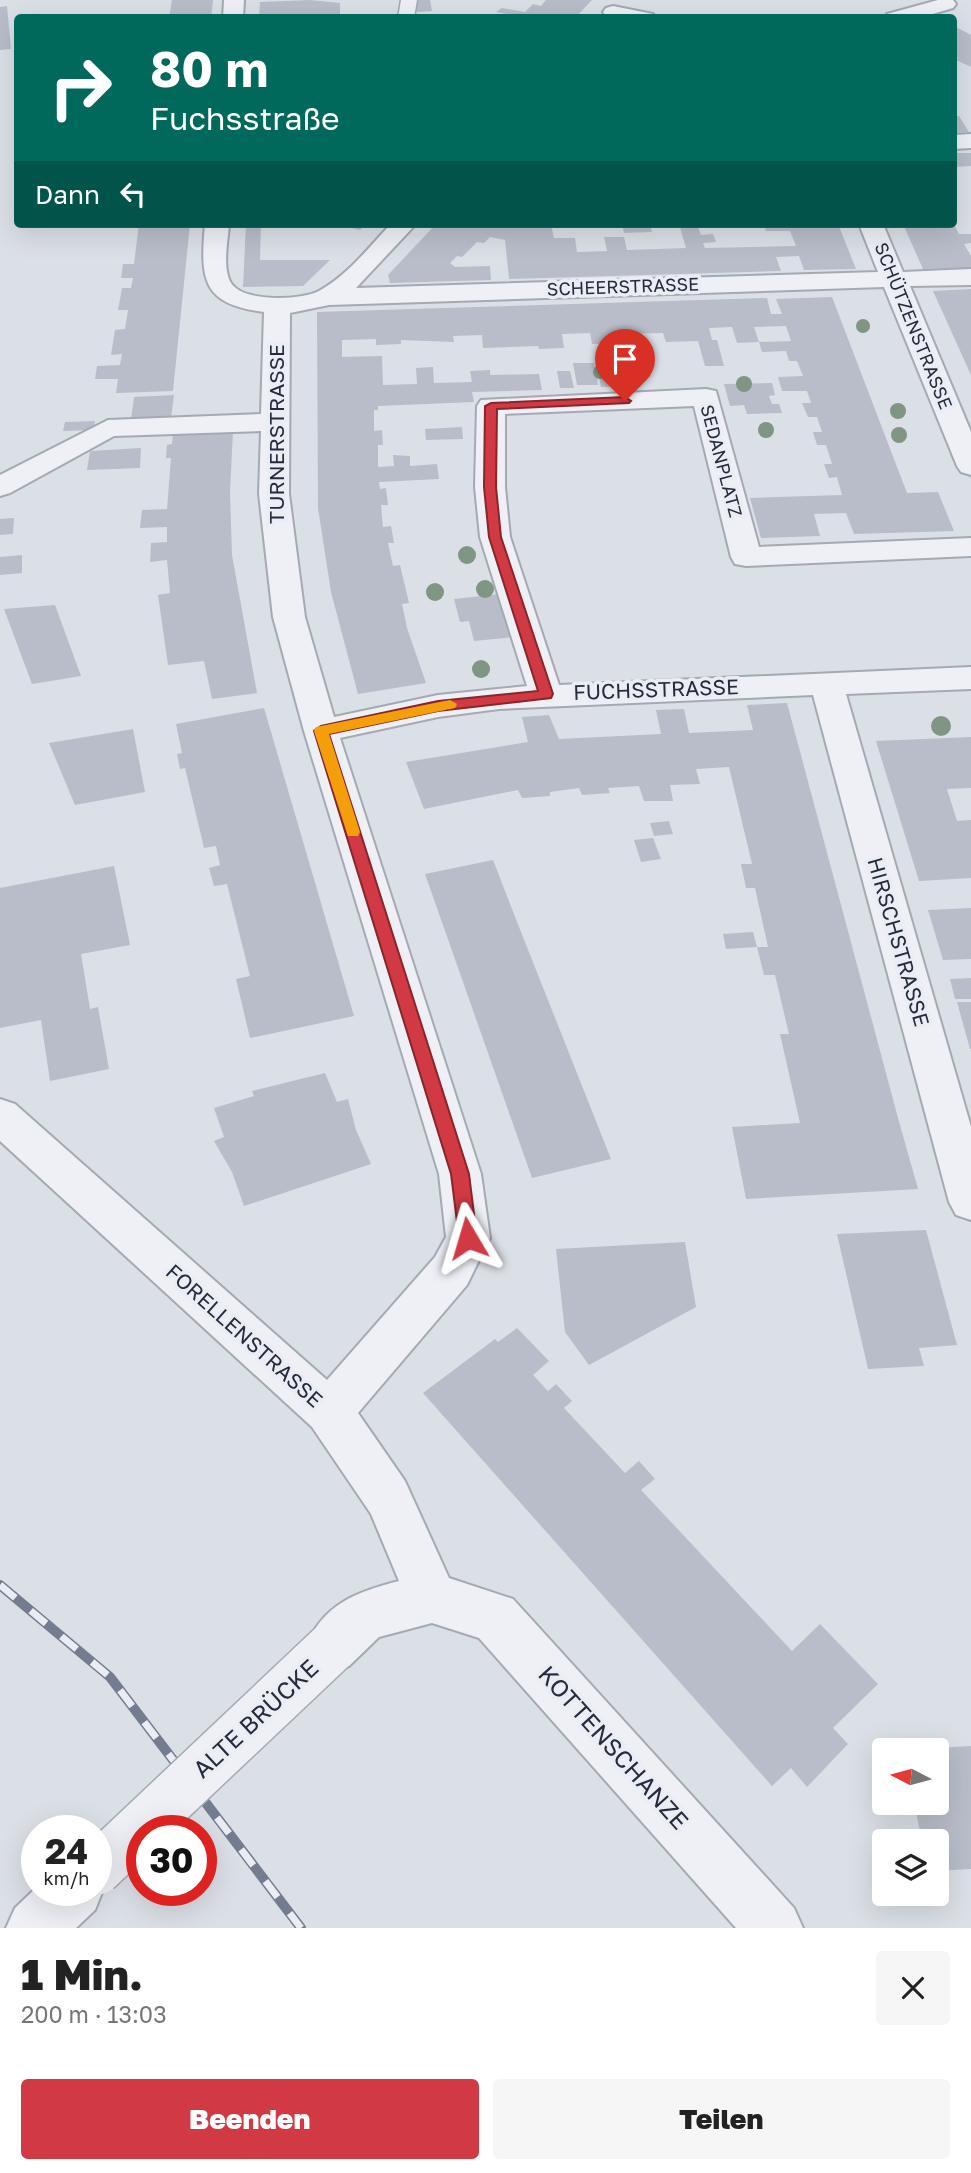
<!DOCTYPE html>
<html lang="de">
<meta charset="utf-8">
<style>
:root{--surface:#fff;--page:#f6f6f6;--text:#222;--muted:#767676;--accent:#d13a44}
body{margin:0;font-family:"Golos Text",sans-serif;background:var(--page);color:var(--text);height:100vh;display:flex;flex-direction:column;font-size:26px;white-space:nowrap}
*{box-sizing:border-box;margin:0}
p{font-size:23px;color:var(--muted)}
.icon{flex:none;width:38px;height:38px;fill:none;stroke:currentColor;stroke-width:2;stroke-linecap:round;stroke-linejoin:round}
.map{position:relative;height:1928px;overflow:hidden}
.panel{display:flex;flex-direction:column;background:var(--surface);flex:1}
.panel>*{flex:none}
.banner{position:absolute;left:14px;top:14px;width:943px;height:214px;border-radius:7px;box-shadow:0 7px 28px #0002;background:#00695c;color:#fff;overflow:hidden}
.needle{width:46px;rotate:276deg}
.buttons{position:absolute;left:872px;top:1738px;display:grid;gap:14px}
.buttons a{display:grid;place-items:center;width:77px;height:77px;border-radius:7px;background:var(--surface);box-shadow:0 7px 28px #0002;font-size:35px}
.speed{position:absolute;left:21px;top:1815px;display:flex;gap:14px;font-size:35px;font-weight:700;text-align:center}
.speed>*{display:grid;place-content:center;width:91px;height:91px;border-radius:50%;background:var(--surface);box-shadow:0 7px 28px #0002;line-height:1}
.speed small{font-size:18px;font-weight:400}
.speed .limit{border:10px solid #d22;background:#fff;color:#111}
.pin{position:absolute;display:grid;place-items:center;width:60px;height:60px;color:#fff;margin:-72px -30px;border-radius:50% 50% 50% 0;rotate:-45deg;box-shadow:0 0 7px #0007}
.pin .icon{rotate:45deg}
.me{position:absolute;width:77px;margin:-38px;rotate:353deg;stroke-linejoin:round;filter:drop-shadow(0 0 5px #0008)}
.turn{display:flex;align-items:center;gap:24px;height:147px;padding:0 21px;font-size:32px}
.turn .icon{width:91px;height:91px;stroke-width:2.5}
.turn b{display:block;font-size:49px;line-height:60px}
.then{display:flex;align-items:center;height:66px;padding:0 21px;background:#0003;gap:14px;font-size:26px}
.round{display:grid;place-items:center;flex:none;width:74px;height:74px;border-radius:7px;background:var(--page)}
.head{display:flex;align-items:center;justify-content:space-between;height:119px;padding:0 21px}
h1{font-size:42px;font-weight:800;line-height:52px}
.primary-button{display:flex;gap:14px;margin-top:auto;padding:14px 21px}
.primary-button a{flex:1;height:80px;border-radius:7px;background:var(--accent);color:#fff;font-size:28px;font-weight:800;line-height:80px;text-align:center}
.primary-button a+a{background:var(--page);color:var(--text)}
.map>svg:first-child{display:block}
.building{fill:#b8bdc9}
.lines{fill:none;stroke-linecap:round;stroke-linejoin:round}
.service-casing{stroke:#a4a9b3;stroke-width:3}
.minor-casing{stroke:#a4a9b3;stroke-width:4}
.service{fill:#eef0f5;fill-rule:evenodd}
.minor{fill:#eef0f5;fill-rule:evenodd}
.rail-casing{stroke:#747c90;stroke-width:10}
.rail{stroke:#eaeef4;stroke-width:7;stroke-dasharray:20;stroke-linecap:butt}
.minor-bridge-casing{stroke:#a4a9b3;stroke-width:53;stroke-linecap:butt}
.minor-bridge{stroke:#eef0f5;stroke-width:50}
.tree{fill:#809583}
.route{fill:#d13a44;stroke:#88262c;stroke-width:2}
.slow{fill:#f59e0b}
.labels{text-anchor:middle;stroke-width:7;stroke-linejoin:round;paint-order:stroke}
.far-street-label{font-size:18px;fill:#252b3c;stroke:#eaeef4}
.street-label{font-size:21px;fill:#252b3c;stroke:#eaeef4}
.near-street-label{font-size:24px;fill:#252b3c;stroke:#eaeef4}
</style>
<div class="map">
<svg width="971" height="1928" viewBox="0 0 971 1928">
<rect width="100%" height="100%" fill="#dbdfe6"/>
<path class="building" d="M 172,0 L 213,0 L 211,18 L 169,18 Z
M 310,0 L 340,3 L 340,15 L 259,18 L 260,2 Z
M 415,0 L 430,0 L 432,11 L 417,12 Z
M 546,0 L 592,0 L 575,18 L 526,18 L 496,12 L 502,8 L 525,12 L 533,4 L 541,6 Z
M 7,6 L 11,49 L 0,50 L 0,7 Z
M 954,26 L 971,35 L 971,67 L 954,59 L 959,58 L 954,55 Z
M 954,116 L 959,116 L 969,132 L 954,133 Z
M 954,153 L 971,153 L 971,166 L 954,167 Z
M 139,224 L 190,224 L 173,391 L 116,393 L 118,379 L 95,379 L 97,366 L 120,365 L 122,354 L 111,355 L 115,330 L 125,329 L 128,310 L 118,310 L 122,288 L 131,288 L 133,278 L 121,278 L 123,264 L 134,264 Z
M 246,224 L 261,224 L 260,260 L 330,260 L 303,286 L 243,287 Z
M 336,224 L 366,224 L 360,230 Z
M 436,224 L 503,224 L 523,228 L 529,224 L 551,224 L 554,238 L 575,238 L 577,252 L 607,251 L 604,237 L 624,237 L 627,250 L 686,248 L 679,224 L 697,224 L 701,235 L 713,234 L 716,242 L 703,243 L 705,248 L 796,246 L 790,231 L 766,231 L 764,224 L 838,224 L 856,269 L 804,270 L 799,256 L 776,257 L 781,271 L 509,279 L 505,240 L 490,237 L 484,243 L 477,242 L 462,257 L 457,256 L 450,263 L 455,267 L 490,266 L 491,280 L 390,283 L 388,275 Z
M 622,224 L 650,224 L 652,232 L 624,233 Z
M 903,224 L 954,224 L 959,234 L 971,234 L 971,243 L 964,244 L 971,256 L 971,268 L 923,269 Z
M 971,289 L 971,375 L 933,291 Z
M 832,297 L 907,493 L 938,492 L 954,531 L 854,534 L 846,513 L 814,514 L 820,536 L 761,538 L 750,498 L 842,495 L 837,477 L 829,478 L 824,464 L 832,464 L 826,445 L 817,445 L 813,432 L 822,432 L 817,417 L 808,417 L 802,403 L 811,403 L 807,391 L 782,391 L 778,377 L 803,376 L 797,361 L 789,361 L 786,351 L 762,352 L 759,342 L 791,341 L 786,326 L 754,327 L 759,342 L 737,343 L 732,327 L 709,328 L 712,340 L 717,340 L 724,366 L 705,366 L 698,341 L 666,342 L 663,333 L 616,334 L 618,343 L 592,344 L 590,333 L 562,334 L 564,348 L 539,349 L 538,346 L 483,348 L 482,335 L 453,336 L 454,342 L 401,340 L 401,344 L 376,345 L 376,339 L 342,340 L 342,357 L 382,356 L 383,385 L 417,384 L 416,368 L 433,367 L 434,383 L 472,382 L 470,371 L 490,370 L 490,375 L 539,374 L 542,390 L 472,392 L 474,402 L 378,406 L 378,410 L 374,410 L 374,431 L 382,430 L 383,445 L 378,445 L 378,467 L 394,466 L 393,455 L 410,456 L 410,466 L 437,464 L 439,479 L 379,482 L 380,489 L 386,488 L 388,505 L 381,505 L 383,527 L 391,526 L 394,543 L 388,543 L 393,566 L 400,565 L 409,603 L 402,604 L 407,628 L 426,683 L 358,694 L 331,592 L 318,508 L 317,312 L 767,298 L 771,314 L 782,314 L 776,299 Z
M 573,363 L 594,363 L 598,385 L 577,385 Z
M 557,371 L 570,371 L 574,388 L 560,388 Z
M 635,375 L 637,386 L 601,387 L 599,376 Z
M 772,383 L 775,395 L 769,396 L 772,404 L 779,404 L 782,413 L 747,414 L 744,405 L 730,406 L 724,384 Z
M 174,395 L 171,418 L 131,420 L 134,397 Z
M 95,421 L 93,430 L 63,431 L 65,422 Z
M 462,427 L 463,439 L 426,440 L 425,429 Z
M 233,431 L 230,492 L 232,555 L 257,693 L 212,699 L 204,661 L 168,665 L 158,595 L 170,593 L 167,560 L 150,562 L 151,543 L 167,542 L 167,527 L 140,528 L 142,510 L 167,509 L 171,458 L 166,458 L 167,445 L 172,444 L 173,433 Z
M 141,448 L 140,468 L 87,470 L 90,451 Z
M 14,518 L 13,534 L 0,535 L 0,519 Z
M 22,555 L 22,573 L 0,575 L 0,557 Z
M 500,594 L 514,637 L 474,641 L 469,621 L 460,622 L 454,599 Z
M 55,605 L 81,676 L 32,684 L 4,609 Z
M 787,703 L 898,1118 L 918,1189 L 746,1199 L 732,1127 L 800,1123 L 780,1034 L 789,1034 L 775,975 L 764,975 L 757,947 L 768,947 L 755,888 L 746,888 L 741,864 L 752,864 L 729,767 L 696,769 L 700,784 L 670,785 L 673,801 L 644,801 L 639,786 L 608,788 L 610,793 L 582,795 L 579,788 L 550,792 L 550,796 L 522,798 L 518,790 L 424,809 L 406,762 L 528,742 L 522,717 L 549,715 L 559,739 L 661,734 L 656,710 L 684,709 L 689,733 L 753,730 L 747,705 Z
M 264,708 L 354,1016 L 250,1038 L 236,979 L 250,976 L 227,884 L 214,886 L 209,868 L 220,865 L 216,846 L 204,848 L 185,768 L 180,769 L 177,754 L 182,753 L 176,724 Z
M 133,729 L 145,792 L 75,805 L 49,743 Z
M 971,737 L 971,788 L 947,789 L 957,821 L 971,820 L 971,878 L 919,881 L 876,741 Z
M 669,821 L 673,834 L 654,836 L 650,823 Z
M 653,838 L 661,859 L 641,862 L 634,840 Z
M 493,860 L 519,927 L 611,1159 L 532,1178 L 425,874 Z
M 114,866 L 130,945 L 81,954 L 90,1009 L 98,1007 L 109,1069 L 50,1081 L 41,1020 L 0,1028 L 0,888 Z
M 971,908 L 971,959 L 943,960 L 928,910 Z
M 753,932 L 757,947 L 726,949 L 723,934 Z
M 971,978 L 971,999 L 955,999 L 950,979 Z
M 957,1002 L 971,1002 L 971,1049 L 970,1049 Z
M 325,1073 L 337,1102 L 348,1099 L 356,1130 L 371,1164 L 244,1206 L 232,1172 L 214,1141 L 224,1137 L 214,1108 L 254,1096 L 252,1091 Z
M 926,1230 L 957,1345 L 919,1348 L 924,1366 L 868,1369 L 837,1234 Z
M 685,1242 L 696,1307 L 589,1365 L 565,1332 L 556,1249 Z
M 517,1328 L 549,1361 L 533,1375 L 548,1391 L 556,1384 L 572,1401 L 564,1408 L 625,1473 L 639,1461 L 655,1479 L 641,1490 L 792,1651 L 820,1624 L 878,1684 L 833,1728 L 848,1744 L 807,1787 L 791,1768 L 772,1786 L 423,1393 L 495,1339 L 498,1342 Z
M 971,1746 L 971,1869 L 936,1871 L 936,1841 L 922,1841 L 914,1802 L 936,1802 L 936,1748 Z"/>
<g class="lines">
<g class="service-casing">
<path id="service" d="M 401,0 L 417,0 L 414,18 L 398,18 Z"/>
</g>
<g class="minor-casing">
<path id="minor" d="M 224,0 L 244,0 L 243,18 L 223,18 Z
M 938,0 L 953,0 L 956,4 L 953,8 L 919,18 L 884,18 L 887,14 Z
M 613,6 L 653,14 L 656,18 L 606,16 L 603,12 L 606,8 Z
M 971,134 L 971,148 L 954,149 L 954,135 Z
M 205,224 L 229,224 C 228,241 222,268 231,283 C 244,303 302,300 319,291 C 348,275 369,247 391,224 L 416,224 L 356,288 L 878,272 L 859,224 L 883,224 L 903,272 L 971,269 L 971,285 L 910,286 L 971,432 L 971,475 L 961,472 L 957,466 L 884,287 L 329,305 L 290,313 L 289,494 L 305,617 L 334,717 L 438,695 L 527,686 L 480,537 L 475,487 L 477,406 L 481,400 L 706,389 L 716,391 L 759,547 L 971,538 L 971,556 L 746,566 L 735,564 L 731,557 L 694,406 L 505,414 L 505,487 L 510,537 L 559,685 L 971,667 L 971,689 L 846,694 L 971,1127 L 971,1220 L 956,1215 L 949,1202 L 813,695 L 499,709 L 438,717 L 340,738 L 481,1174 L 490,1238 L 467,1285 L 358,1413 L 405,1481 L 449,1578 L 513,1599 L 794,1908 L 803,1928 L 736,1928 L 479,1638 L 432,1623 L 379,1637 L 349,1666 L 331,1674 L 313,1666 L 305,1648 C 323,1604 356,1592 399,1581 L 371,1514 L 312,1427 L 0,1141 L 0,1099 L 15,1104 L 327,1380 L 435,1257 L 446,1237 L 439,1174 L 304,731 L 273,617 L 259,494 L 261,431 L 114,436 L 10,493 L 0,496 L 0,475 L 108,420 L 261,414 L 264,312 C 202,304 200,280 205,224 Z
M 96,1873 L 103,1890 L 95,1910 L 76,1928 L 6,1928 L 15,1908 L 37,1887 L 37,1890 L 96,1890 Z"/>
</g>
<use href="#service" class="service"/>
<use href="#minor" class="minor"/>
<g class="rail-casing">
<path id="rail" d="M 0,1585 L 110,1677 L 301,1928"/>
</g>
<use href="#rail" class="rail"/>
<g class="minor-bridge-casing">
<path id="minor-bridge" d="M 96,1870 L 331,1648"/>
</g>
<use href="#minor-bridge" class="minor-bridge"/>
</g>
<g class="tree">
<circle cx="863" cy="326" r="7"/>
<circle cx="600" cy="372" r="7"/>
<circle cx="744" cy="384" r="8"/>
<circle cx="898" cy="411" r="8"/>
<circle cx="766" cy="430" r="8"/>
<circle cx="899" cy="435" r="8"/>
<circle cx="467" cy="555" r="9"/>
<circle cx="485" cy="589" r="9"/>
<circle cx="435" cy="592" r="9"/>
<circle cx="481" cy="669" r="9"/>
<circle cx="941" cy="726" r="10"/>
</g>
<path class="route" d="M 625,397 L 631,401 L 629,403 L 497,409 L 496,487 L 501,537 L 553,694 L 551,698 L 438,711 L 329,734 L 469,1174 L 477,1238 L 468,1246 L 459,1238 L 451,1174 L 314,731 L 321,726 L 438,701 L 538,691 L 489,537 L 484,487 L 485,406 L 491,403 Z"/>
<path class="slow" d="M 450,700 L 457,704 L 455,708 L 329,734 L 360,832 L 358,836 L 348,836 L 314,731 L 316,727 Z"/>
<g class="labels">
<g class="far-street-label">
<text transform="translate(623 287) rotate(-2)" y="6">SCHEERSTRASSE</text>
<text transform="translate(913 326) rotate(68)" y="6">SCHÜTZENSTRASSE</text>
<text transform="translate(721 461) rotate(75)" y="6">SEDANPLATZ</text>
</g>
<g class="street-label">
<text transform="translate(277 434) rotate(-90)" y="7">TURNERSTRASSE</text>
<text transform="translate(656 690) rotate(-2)" y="7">FUCHSSTRASSE</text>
<text transform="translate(898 942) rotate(74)" y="7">HIRSCHSTRASSE</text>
<text transform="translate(244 1336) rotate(42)" y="7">FORELLENSTRASSE</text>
</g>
<g class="near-street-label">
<text transform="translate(256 1719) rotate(-43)" y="8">ALTE BRÜCKE</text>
<text transform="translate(613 1748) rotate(48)" y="8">KOTTENSCHANZE</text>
</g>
</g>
</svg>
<div class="buttons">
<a><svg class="needle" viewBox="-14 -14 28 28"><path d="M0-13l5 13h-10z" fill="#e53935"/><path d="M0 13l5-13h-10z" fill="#767676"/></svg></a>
<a><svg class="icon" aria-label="layers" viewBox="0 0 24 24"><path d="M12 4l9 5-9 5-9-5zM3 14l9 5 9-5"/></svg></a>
</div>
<div class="speed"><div>24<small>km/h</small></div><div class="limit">30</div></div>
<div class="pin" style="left:625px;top:401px;background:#d93025"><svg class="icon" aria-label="arrive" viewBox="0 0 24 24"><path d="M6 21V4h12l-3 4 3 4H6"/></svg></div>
<svg class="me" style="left:468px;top:1238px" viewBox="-20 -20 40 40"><path d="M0-17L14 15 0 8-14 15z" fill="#d13a44" stroke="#fff" stroke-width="4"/></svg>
<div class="banner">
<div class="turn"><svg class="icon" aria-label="right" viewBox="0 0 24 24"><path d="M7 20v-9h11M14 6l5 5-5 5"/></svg><div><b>80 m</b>Fuchsstraße</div></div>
<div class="then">Dann<svg class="icon" aria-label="left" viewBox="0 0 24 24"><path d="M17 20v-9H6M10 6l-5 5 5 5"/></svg></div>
</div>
</div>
<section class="panel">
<div class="head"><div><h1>1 Min.</h1><p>200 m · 13:03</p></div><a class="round"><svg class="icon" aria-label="close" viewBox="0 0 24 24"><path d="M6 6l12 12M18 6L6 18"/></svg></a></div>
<div class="primary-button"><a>Beenden</a><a>Teilen</a></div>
</section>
